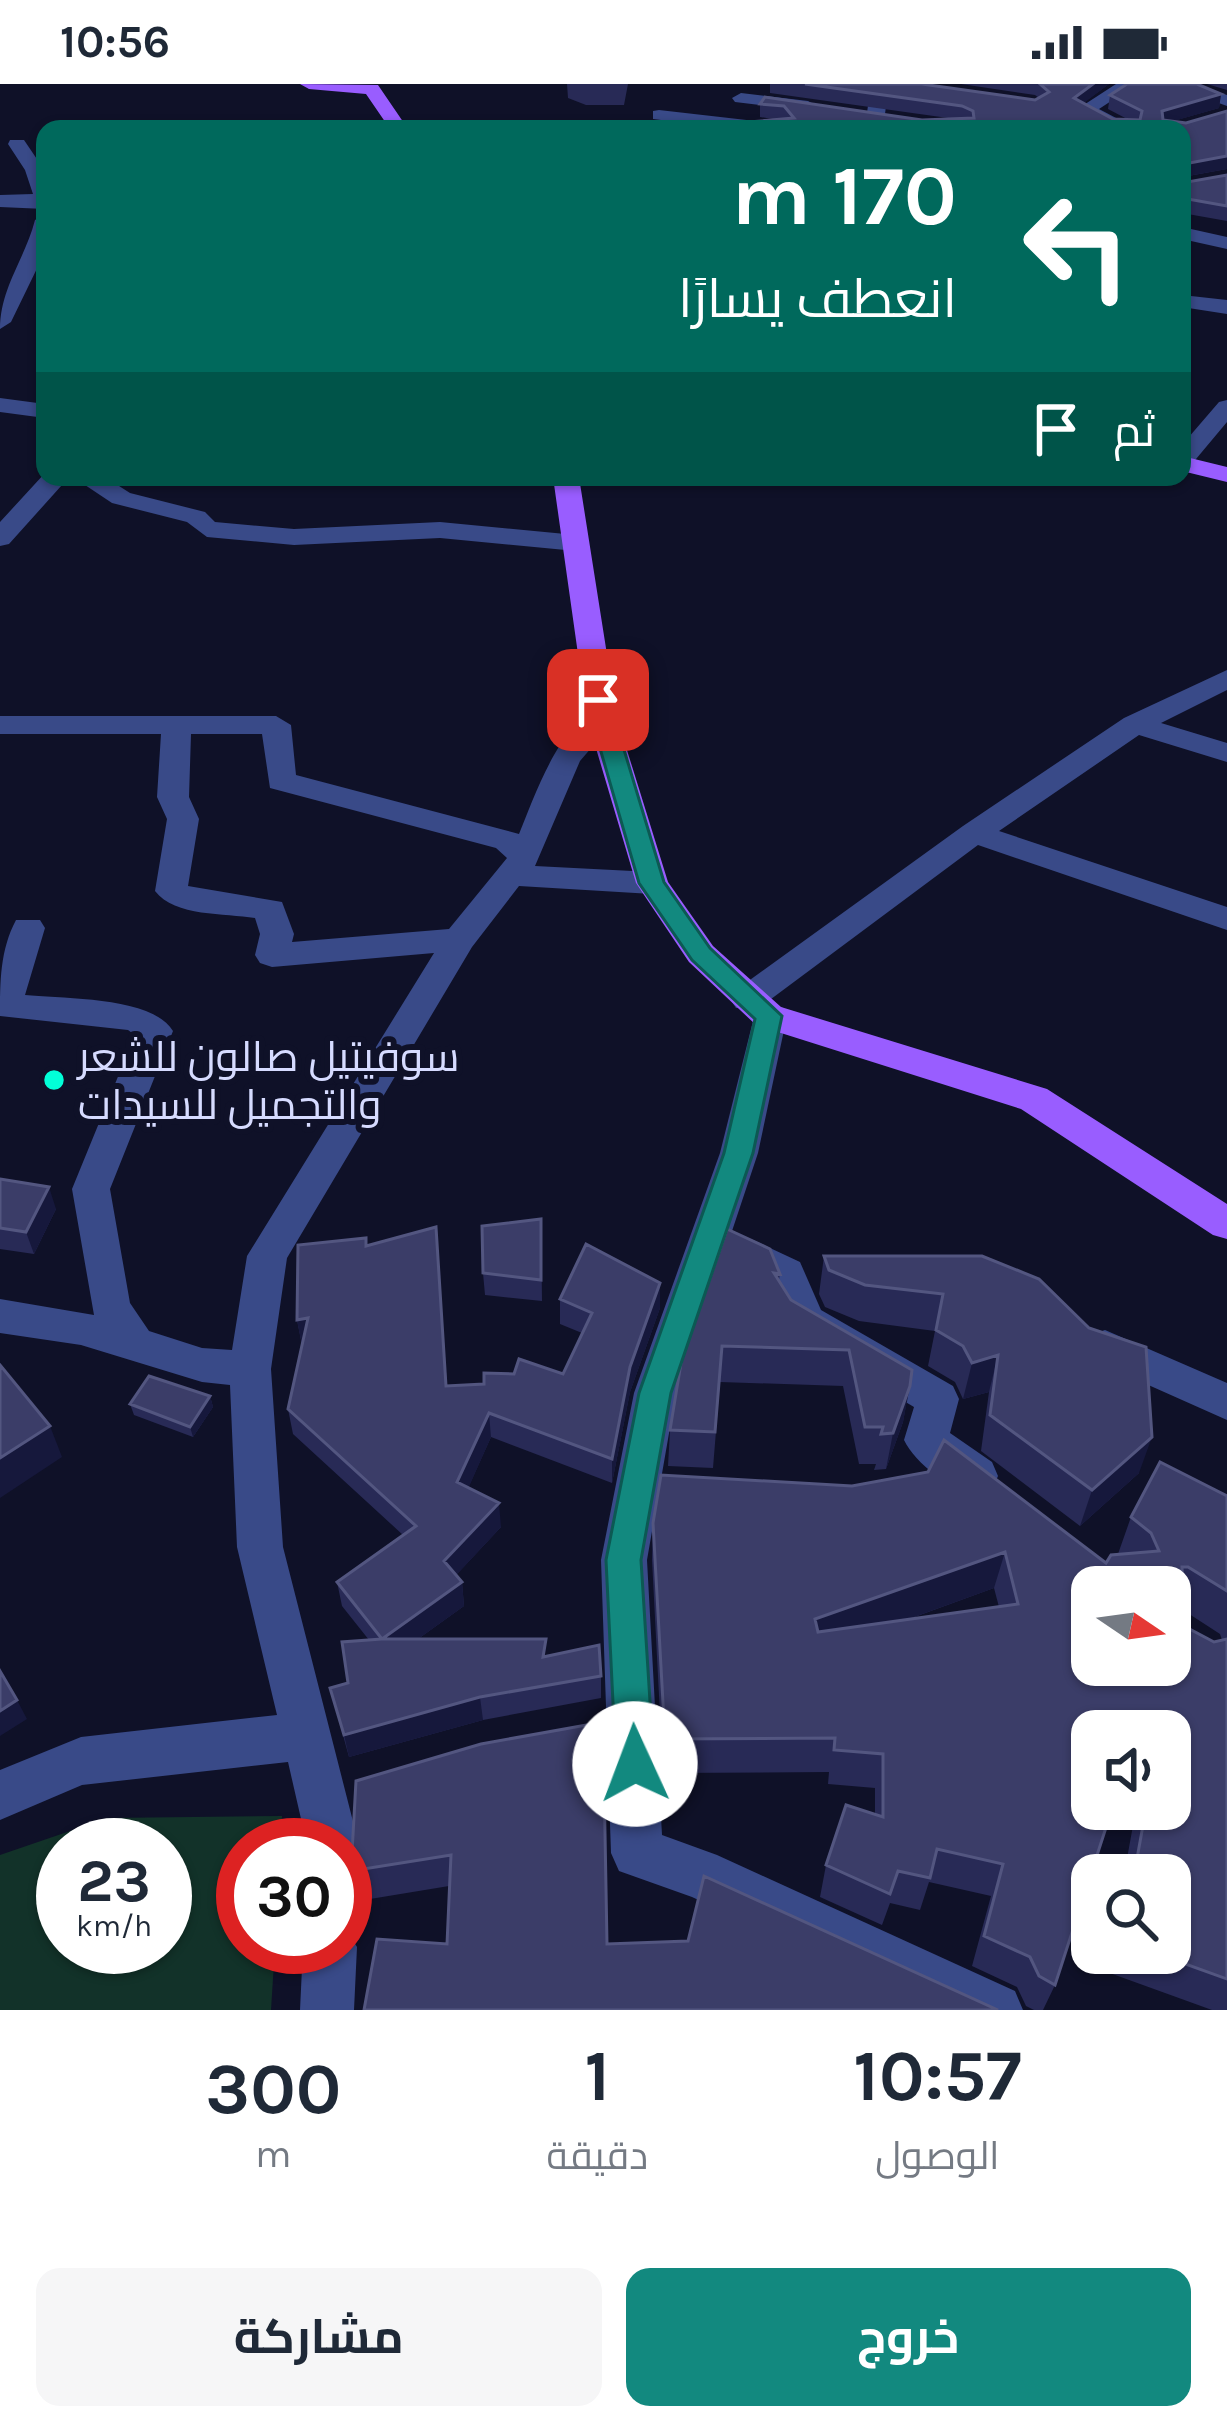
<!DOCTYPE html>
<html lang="ar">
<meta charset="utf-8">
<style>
:root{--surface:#fff;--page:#f6f6f7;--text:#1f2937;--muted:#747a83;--accent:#12897f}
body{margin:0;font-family:Karla,Cairo,sans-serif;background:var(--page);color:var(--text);direction:rtl;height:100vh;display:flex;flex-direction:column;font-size:45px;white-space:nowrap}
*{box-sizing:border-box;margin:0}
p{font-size:39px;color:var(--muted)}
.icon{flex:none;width:66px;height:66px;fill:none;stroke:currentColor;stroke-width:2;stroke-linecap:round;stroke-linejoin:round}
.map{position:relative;height:1926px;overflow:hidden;direction:ltr}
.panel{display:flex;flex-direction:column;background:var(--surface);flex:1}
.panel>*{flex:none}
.hud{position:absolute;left:36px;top:36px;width:1155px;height:366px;border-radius:24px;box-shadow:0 3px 9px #0004;direction:rtl;background:#00695c;color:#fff;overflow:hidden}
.needle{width:78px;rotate:103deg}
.fabs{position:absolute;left:1071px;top:1482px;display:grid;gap:24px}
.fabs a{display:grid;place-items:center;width:120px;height:120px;border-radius:24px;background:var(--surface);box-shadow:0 3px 9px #0004;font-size:60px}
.speed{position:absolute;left:36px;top:1734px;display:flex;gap:24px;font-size:60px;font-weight:700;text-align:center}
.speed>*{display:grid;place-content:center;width:156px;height:156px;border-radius:50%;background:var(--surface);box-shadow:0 3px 9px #0004;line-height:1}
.speed small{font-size:30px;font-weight:400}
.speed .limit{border:18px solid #d22;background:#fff;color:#111}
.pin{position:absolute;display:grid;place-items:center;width:102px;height:102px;color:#fff;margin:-51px;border-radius:24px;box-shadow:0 6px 18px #0006}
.me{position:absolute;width:132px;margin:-66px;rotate:358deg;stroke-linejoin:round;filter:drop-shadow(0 0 9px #0008)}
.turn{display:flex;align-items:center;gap:42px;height:252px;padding:0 36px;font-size:54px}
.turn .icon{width:156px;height:156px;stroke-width:2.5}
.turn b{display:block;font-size:84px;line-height:102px}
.then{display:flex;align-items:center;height:114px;padding:0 36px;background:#0003;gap:24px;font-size:45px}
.eta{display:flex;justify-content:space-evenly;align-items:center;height:204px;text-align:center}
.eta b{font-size:72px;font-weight:700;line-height:84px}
.primary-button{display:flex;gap:24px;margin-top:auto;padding:24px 36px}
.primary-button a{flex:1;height:138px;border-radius:24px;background:var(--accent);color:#fff;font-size:48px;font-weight:700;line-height:138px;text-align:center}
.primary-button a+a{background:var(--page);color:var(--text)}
.status{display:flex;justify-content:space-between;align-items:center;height:84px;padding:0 60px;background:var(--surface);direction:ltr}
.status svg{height:33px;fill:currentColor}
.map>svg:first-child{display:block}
.green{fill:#123229;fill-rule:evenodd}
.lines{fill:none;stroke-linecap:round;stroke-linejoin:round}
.minor{fill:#394a88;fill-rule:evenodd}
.major{fill:#995dff;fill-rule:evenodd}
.wall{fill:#282a56;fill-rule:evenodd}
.shaded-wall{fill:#16183c}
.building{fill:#3b3d68;stroke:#535680;stroke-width:3;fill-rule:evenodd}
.route{fill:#12897f;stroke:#0c5953;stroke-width:3}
.poi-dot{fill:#02ffd8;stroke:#0f1128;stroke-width:4.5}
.labels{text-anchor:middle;stroke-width:12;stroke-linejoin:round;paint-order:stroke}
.poi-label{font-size:42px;fill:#d6dbff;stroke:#0f1128;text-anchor:start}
</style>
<div class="status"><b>10:56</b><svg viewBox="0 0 49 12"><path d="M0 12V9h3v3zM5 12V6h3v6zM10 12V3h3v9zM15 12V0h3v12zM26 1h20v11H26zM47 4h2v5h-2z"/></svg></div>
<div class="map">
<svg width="1227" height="1926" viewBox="0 0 1227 1926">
<rect width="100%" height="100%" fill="#0f1128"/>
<path class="green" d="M 282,1732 L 281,1761 L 243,1761 L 243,1863 L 275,1863 L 271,1926 L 0,1926 L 0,1771 L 108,1734 ZM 63,1761 L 165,1761 L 165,1863 L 63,1863 Z"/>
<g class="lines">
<path class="minor" d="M 858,0 L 876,0 L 887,14 L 885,30 L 873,45 L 854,45 L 867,29 L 869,14 Z
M 1116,0 L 1137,0 L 1099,25 L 1137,45 L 1113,45 L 1076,26 Z
M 1166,0 L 1193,0 L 1227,11 L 1227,22 Z
M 741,9 L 808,17 L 817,22 L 808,27 L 735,18 L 732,14 Z
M 659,26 L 781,40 L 790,45 L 733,45 L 653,35 L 653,27 Z
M 10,56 L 24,56 L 45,87 L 45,125 L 0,123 L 0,111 L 33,110 L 25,86 L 8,60 Z
M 45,130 L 45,168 L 11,238 L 0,245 C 0,204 25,175 35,136 Z
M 1182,143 L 1227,153 L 1227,165 L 1182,155 Z
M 1182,211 L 1227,216 L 1227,230 L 1182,223 Z
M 0,314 L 45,320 L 45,334 L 0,328 Z
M 1227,316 L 1227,338 L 1191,381 L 1182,383 L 1182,361 L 1219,318 Z
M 45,389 L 45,393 L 105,393 L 130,409 L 205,428 L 215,438 L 294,445 L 440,438 L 576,451 L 589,459 L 576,467 L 440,454 L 294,461 L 207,453 L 187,438 L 112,419 L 76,395 L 62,401 L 9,460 L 0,462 L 0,438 Z
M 1227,586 L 1227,606 L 1161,639 L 1227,659 L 1227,678 L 1139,651 L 999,747 L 1227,823 L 1227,846 L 978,761 L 763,921 L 782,923 L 787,932 L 758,1069 L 730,1153 L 751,1155 L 800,1178 L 821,1226 L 953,1302 L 959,1315 L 950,1349 L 992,1378 L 998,1392 L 992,1406 C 962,1416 917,1383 904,1356 L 914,1323 L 789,1249 L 770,1199 L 722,1175 L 676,1309 L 647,1476 L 662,1751 L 717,1771 L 1015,1907 L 1023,1926 L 935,1926 L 692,1813 L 619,1787 L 611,1769 L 601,1476 L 634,1309 L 720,1069 L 756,925 L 736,924 L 730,915 L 736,906 L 963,742 L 1124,634 Z
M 602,625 L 617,634 L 580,677 L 535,782 L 652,788 L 664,792 L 668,799 L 664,806 L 652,810 L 519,802 L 472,863 L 287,1174 L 271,1285 L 283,1463 L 359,1761 L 351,1779 L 345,1782 L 345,1761 L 307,1761 L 288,1678 L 82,1701 L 0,1736 L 0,1686 L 81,1653 L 277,1631 L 237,1463 L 230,1301 L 202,1298 L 81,1261 L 0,1249 L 0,1215 L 94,1231 L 72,1105 L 135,951 L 128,946 L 0,932 C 0,898 0,866 16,836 L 40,836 L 45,844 L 25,911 C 63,915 152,912 173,947 L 110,1105 L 130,1219 L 149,1247 L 202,1264 L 232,1266 L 247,1172 L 434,869 L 272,883 L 260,879 L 255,871 L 260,850 L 255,834 C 225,829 175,833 155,807 L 167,735 L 157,713 L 161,650 L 0,650 L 0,632 L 276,632 L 291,641 L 296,691 L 519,750 C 534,714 560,635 602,625 ZM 191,650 L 262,650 L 270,704 L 496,764 L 507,774 L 449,845 L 292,858 L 294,850 L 282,818 L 188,802 L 199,735 L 189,713 Z
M 1105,1246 L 1227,1299 L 1227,1336 L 1090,1275 L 1084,1263 L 1090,1251 Z
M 345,1843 L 357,1863 L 354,1926 L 300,1926 L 303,1863 L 345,1863 Z"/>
<path class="major" d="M 300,0 L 378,1 L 408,45 L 390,45 L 366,10 L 309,5 Z
M 1182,372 L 1227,383 L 1227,398 L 1182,387 Z
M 553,393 L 579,393 L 617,634 L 668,798 L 713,862 L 781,923 L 1047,1005 L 1227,1120 L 1227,1155 L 1213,1151 L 1021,1025 L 756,941 L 689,878 L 636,799 L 587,634 Z"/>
</g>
<path class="wall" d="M 567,0 L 628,0 L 624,21 L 586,21 L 568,14 Z
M 770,0 L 922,0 L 1035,16 L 1039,14 L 1035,11 L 961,0 L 1109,0 L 1083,19 L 1113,35 L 1129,36 L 1108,25 L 1110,11 L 1221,10 L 1219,24 L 1173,37 L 1186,39 L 1227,27 L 1227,85 L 1183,93 L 1182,99 L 1227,91 L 1227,137 L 1182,129 L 1182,45 L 779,36 L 760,33 L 760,20 L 922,36 L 955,35 L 770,9 Z
M 1207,0 L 1227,0 L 1227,6 Z
M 0,1095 L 56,1125 L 34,1170 L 0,1165 Z
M 541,1135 L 542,1217 L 485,1211 L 483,1189 Z
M 727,1145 L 780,1190 L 779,1196 L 791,1216 L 912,1286 L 903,1338 L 886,1385 L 874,1386 L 876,1380 L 859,1380 L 843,1302 L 720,1298 L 713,1384 L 668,1382 L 670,1346 Z
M 367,1162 L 438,1168 L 447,1302 L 484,1300 L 563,1290 L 582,1249 L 560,1240 L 560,1215 L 660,1224 L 630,1308 L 612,1399 L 491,1353 L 468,1404 L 501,1443 L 456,1491 L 462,1498 L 464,1522 L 418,1555 L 547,1572 L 601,1592 L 601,1614 L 483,1636 L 349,1673 L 330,1604 L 348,1599 L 369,1556 L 342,1522 L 337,1498 L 403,1451 L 293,1350 L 288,1325 L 302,1261 L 297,1236 Z
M 824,1172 L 982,1172 L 1139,1389 L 1080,1442 L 981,1367 L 989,1308 L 963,1315 L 955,1298 L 928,1282 L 935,1247 L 859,1237 L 825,1223 L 819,1210 Z
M 210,1312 L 213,1323 L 193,1353 L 134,1331 L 130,1320 Z
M 661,1391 L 1106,1479 L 1118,1470 L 1131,1433 L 1227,1412 L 1227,1926 L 1212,1926 L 1107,1888 L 1110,1869 L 1170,1869 L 1170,1791 L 1124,1791 L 1136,1725 L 1170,1725 L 1170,1647 L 1092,1647 L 1055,1901 L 1043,1926 L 1034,1926 L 1026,1922 L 1017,1903 L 972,1882 L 991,1812 L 929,1798 L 920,1826 L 890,1819 L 882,1841 L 820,1813 L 826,1781 L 875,1730 L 875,1704 L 828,1700 L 829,1688 L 663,1689 L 652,1476 L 653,1439 ZM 994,1504 L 999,1523 L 909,1535 ZM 1183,1526 L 1220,1550 L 1222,1556 L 1214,1558 L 1184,1542 Z
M 356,1697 L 607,1860 L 447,1860 L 449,1802 L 358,1817 L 351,1787 Z"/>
<path class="shaded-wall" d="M 1093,0 L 1109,0 L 1072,28 L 1074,14 Z
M 1221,10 L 1219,24 L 1160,41 L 1162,27 Z
M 1227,72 L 1227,85 L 1182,93 L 1184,80 Z
M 49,1103 L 56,1125 L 34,1170 L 26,1148 Z
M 660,1199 L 660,1224 L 630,1308 L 612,1399 L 612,1375 L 630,1283 Z
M 308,1234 L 302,1261 L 297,1236 Z
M 998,1271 L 989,1308 L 963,1315 L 972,1279 Z
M 910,1302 L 903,1338 L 886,1385 L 893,1349 Z
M 210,1312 L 213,1323 L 193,1353 L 190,1343 Z
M 489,1329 L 491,1353 L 460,1423 L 457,1398 Z
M 50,1342 L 62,1373 L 0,1414 L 0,1374 Z
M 1152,1353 L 1139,1389 L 1080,1442 L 1092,1406 Z
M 499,1419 L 501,1443 L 447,1501 L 444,1477 Z
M 1005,1468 L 994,1504 L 809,1571 L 815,1535 Z
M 462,1498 L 464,1522 L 386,1578 L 382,1555 Z
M 480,1613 L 483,1636 L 349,1673 L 344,1651 Z
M 17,1616 L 27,1635 L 0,1652 L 0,1627 Z"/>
<path class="building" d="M 805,0 L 922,0 L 1035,16 L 1049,8 L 1040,0 L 1093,0 L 1074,14 L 1113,35 L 1140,36 L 1142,27 L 1110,11 L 1127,0 L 1197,0 L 1221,10 L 1162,27 L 1163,36 L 1186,39 L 1227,27 L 1227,72 L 1184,80 L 1182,99 L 1227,91 L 1227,122 L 1182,114 L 1182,45 L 733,45 L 737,39 L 794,34 L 784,22 L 760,20 L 765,13 L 922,36 L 974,34 L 973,27 L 962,22 Z
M 0,1095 L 49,1103 L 26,1148 L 0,1144 Z
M 541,1135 L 541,1196 L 483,1189 L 482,1142 Z
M 436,1143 L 446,1302 L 484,1300 L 484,1289 L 514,1290 L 519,1275 L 563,1290 L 592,1229 L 560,1215 L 586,1160 L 660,1199 L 630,1283 L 612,1375 L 489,1329 L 457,1398 L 499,1419 L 444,1477 L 462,1498 L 382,1555 L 546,1555 L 543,1573 L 599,1561 L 601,1592 L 480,1613 L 344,1651 L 330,1604 L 348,1599 L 342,1558 L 382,1555 L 337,1498 L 416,1442 L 288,1325 L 308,1234 L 297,1236 L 298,1161 L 366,1154 L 366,1162 Z
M 727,1145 L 770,1165 L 780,1190 L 774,1189 L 791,1216 L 912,1286 L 910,1302 L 893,1349 L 881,1350 L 883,1343 L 865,1343 L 849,1266 L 722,1262 L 715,1348 L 670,1346 L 682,1273 Z
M 824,1172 L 982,1172 L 1039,1195 L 1089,1244 L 1146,1263 L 1152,1353 L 1092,1406 L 990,1331 L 998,1271 L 972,1279 L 963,1262 L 936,1246 L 943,1210 L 865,1201 L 829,1186 Z
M 0,1281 L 50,1342 L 0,1374 Z
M 149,1292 L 210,1312 L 190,1343 L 130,1320 Z
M 944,1356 L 1106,1479 L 1111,1471 L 1159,1467 L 1151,1449 L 1131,1433 L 1160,1378 L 1227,1412 L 1227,1507 L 1188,1483 L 1182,1483 L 1184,1542 L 1214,1558 L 1227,1555 L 1227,1895 L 1155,1869 L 1170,1869 L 1170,1791 L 1134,1791 L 1146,1725 L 1170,1725 L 1170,1647 L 1092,1647 L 1092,1725 L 1112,1725 L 1055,1901 L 1039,1892 L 1030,1873 L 984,1852 L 1003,1780 L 937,1765 L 930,1794 L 898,1787 L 890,1810 L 826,1781 L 846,1721 L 883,1733 L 883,1670 L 834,1666 L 835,1654 L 665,1655 L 653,1439 L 661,1391 L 852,1402 L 928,1388 ZM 1005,1468 L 1018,1520 L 818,1548 L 815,1535 ZM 1092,1503 L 1170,1503 L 1170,1581 L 1092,1581 Z
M 0,1587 L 17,1616 L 0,1627 Z
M 603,1638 L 607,1860 L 688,1857 L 704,1792 L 998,1926 L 364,1926 L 377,1855 L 447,1860 L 451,1771 L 351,1787 L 356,1697 L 481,1660 Z"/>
<path class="route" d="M 598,610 L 609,616 L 664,798 L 710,864 L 782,932 L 753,1069 L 671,1309 L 641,1476 L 654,1680 L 648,1693 L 635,1698 L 621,1693 L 616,1680 L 606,1476 L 639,1309 L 724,1069 L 755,935 L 692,876 L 639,799 L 586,616 Z"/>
<circle class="poi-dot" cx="54" cy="996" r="12"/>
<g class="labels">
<g class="poi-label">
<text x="78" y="987">سوفيتيل صالون للشعر<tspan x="78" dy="48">والتجميل للسيدات</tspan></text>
</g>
</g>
</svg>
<div class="fabs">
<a><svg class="needle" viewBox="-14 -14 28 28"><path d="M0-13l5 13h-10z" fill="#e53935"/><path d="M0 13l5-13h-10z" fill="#747a83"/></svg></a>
<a><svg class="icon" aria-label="sound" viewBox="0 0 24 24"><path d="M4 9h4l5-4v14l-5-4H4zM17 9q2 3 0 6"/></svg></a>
<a><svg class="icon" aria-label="search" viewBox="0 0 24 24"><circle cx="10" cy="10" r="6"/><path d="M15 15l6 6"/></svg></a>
</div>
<div class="speed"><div>23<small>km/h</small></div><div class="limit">30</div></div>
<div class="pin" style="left:598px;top:616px;background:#d93025"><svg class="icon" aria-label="arrive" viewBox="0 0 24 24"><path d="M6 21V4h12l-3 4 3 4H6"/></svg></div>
<svg class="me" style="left:635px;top:1680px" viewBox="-20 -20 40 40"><circle r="19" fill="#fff"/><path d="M0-13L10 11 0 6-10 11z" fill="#12897f"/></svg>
<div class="hud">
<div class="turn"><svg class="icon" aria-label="left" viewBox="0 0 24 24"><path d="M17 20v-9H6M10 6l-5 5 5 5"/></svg><div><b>170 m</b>انعطف يسارًا</div></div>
<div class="then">ثم<svg class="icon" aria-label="arrive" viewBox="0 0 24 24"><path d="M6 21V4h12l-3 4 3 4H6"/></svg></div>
</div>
</div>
<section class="panel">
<div class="eta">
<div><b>10:57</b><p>الوصول</p></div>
<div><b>1</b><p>دقيقة</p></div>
<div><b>300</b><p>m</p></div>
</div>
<div class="primary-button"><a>خروج</a><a>مشاركة</a></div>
</section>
